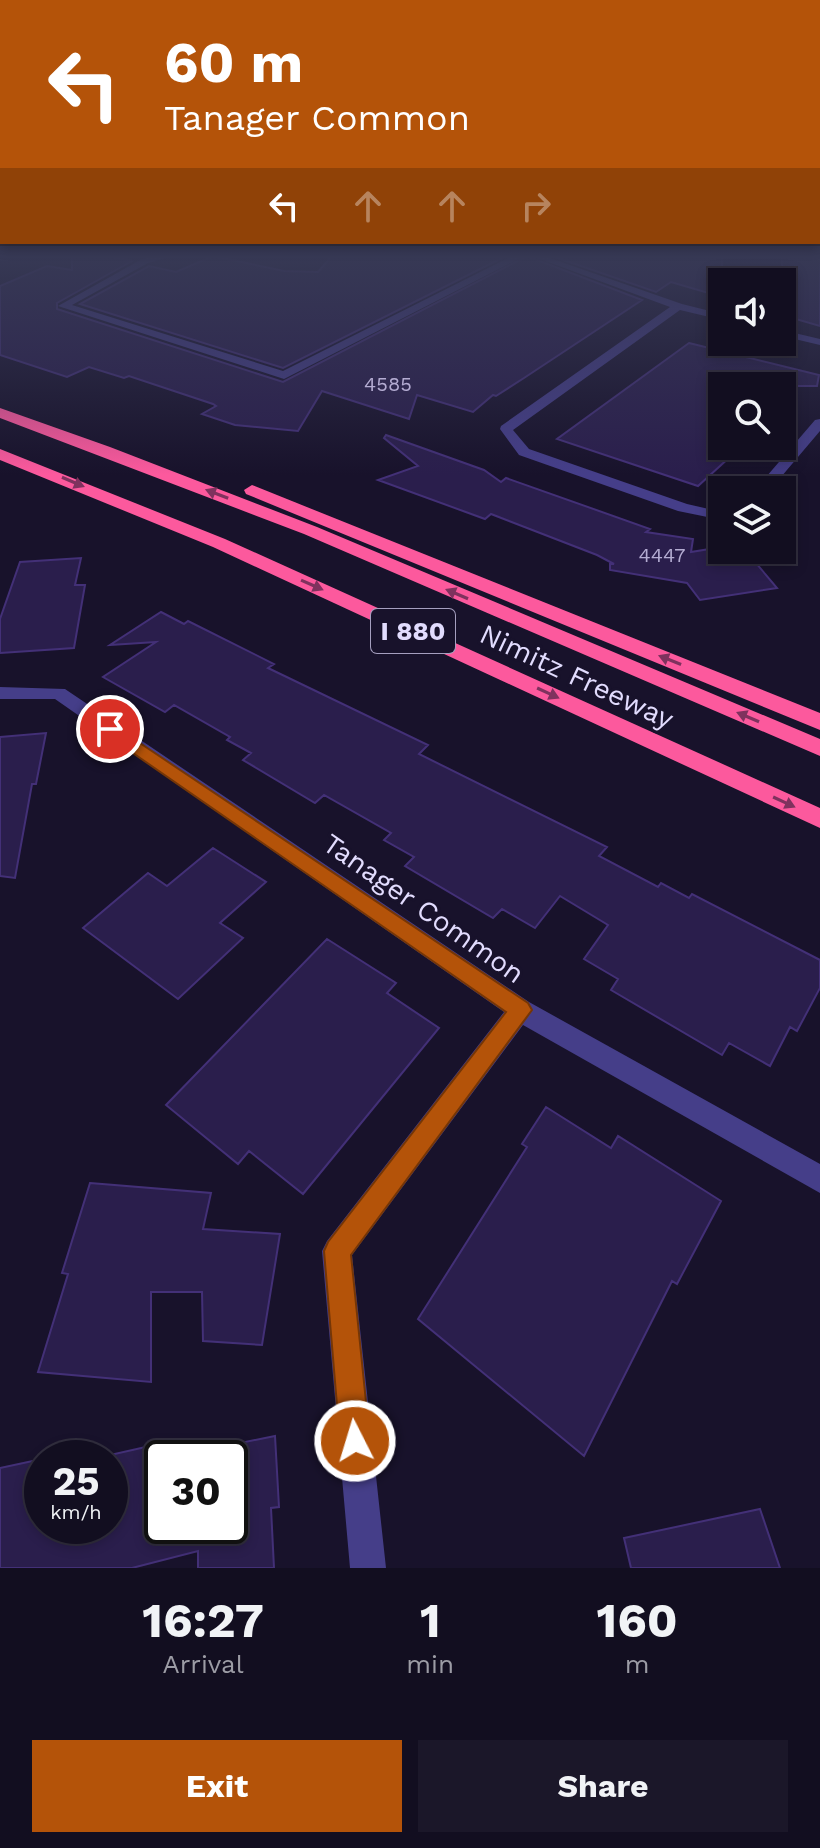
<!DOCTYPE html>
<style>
:root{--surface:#120e20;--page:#1b1729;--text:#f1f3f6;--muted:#9c9ca5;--line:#312e3e;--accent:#b45309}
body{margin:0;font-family:"Work Sans",sans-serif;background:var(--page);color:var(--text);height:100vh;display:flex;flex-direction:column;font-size:30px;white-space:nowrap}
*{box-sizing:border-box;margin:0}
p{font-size:26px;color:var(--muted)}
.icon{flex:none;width:44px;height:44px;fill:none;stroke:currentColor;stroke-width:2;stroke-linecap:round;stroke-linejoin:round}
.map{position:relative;height:1568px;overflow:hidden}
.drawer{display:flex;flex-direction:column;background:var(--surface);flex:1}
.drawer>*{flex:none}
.top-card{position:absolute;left:0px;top:0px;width:820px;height:244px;box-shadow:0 4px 12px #0003,0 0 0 2px var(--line);background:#b45309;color:#fff;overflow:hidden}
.tools{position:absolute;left:708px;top:268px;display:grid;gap:16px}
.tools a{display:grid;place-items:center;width:88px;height:88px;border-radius:0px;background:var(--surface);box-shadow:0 4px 12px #0003,0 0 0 2px var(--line);font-size:40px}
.speed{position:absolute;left:24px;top:1440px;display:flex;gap:16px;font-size:40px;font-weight:700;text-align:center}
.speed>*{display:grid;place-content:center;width:104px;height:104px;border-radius:50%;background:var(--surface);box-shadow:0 4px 12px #0003,0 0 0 2px var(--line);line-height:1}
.speed small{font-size:20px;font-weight:400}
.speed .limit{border:4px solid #111;border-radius:12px;background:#fff;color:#111}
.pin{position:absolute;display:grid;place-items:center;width:68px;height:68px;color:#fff;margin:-34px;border:4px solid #fff;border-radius:50%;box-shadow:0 2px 8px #0007}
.me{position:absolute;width:88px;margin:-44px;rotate:355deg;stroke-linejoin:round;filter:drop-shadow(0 0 6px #0008)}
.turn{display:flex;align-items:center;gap:28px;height:168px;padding:0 32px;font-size:36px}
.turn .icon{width:104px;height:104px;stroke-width:2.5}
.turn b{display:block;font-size:56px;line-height:68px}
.lanes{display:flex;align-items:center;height:76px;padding:0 32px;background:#0003;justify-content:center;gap:40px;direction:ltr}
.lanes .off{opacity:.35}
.eta{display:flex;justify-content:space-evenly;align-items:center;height:136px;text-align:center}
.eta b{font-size:48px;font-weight:700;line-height:56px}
.button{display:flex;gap:16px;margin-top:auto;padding:16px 32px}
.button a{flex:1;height:92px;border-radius:0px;background:var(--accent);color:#fff;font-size:32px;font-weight:700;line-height:92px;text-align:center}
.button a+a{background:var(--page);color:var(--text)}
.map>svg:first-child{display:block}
.building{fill:#2a1e4c;stroke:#433077;stroke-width:2}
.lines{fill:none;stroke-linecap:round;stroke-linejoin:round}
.minor{fill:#453e89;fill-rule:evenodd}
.highway{fill:#fc599d;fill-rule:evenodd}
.oneway{fill:#7f325e}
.route{fill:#b45309;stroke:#753606;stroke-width:2}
.labels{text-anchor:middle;stroke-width:6;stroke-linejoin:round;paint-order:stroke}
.far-number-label{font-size:20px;fill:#b4acd2}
.shield{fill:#18122b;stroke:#a59fbf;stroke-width:2}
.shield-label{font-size:26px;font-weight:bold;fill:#e2dcfe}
.street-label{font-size:28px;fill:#e2dcfe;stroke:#18122b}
</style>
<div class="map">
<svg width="820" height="1568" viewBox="0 0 820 1568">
<rect width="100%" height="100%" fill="#18122b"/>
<path class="building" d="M 72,256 L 109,256 L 132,261 L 57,303 L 57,309 L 283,382 L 527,256 L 642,300 L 524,378 L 496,396 L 493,395 L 473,412 L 417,395 L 409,419 L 322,391 L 298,431 L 235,425 L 202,414 L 216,406 L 213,404 L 129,376 L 124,378 L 89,367 L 67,377 L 0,355 L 0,286 L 47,266 L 72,270 Z
M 213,256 L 284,271 L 318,272 L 332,256 L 506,256 L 283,368 L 80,304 L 149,266 L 176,272 Z
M 552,256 L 722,256 L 722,297 L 671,282 L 656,292 Z
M 782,256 L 820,258 L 820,326 L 782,315 Z
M 689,343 L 819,375 L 817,386 L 722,386 L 722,446 L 742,446 L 698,486 L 557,439 Z
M 386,435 L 484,470 L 501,482 L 506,478 L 650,529 L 646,532 L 693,539 L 691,552 L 722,547 L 722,550 L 745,550 L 777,588 L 700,600 L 687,583 L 610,570 L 610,564 L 614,564 L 597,555 L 491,514 L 485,519 L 378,480 L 418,466 L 384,438 Z
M 81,558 L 75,585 L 85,585 L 74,648 L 0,653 L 0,619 L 20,562 Z
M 161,612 L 184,624 L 188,621 L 274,664 L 268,668 L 428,745 L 419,754 L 607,847 L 599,856 L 658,887 L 661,883 L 689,898 L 692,894 L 820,960 L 820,988 L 797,1031 L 790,1027 L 770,1066 L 729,1043 L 722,1055 L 611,990 L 618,979 L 584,959 L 608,925 L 560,896 L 535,928 L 502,909 L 493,918 L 405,866 L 414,857 L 384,840 L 391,833 L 324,795 L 315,803 L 243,760 L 251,753 L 227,740 L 230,737 L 174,705 L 165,712 L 103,677 L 156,642 L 110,645 Z
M 46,733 L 36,784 L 32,784 L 15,878 L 0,876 L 0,737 Z
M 213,848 L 266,882 L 220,923 L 243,938 L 178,999 L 83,928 L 148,873 L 167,886 Z
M 327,939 L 396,983 L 387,993 L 439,1028 L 303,1194 L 249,1151 L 238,1164 L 166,1105 Z
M 546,1107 L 611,1148 L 618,1136 L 721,1201 L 677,1284 L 672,1281 L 584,1456 L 418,1319 L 527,1147 L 522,1144 Z
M 90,1183 L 211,1193 L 203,1229 L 280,1234 L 262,1345 L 203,1341 L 202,1292 L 151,1292 L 151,1382 L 38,1372 L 68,1274 L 62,1273 Z
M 275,1436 L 279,1507 L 271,1508 L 274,1568 L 198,1568 L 198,1551 L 132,1568 L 0,1568 L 0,1468 L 42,1459 L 42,1526 L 110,1526 L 110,1455 L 150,1446 L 149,1526 L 230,1526 L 230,1445 Z
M 760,1509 L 780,1568 L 631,1568 L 624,1538 Z"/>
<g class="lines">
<path class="minor" d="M 157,256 L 173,256 L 148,263 L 72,305 L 283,371 L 512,256 L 524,256 L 284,379 L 58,306 L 142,259 Z
M 532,256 L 544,256 L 682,304 L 722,314 L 722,320 L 680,310 L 513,430 L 529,449 L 687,504 L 722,512 L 722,520 L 678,511 L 519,455 L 500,429 L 501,426 L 670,307 Z
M 782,330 L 820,339 L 820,345 L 782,336 Z
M 820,419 L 820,431 L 770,490 L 755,490 L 815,420 Z
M 0,687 L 65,689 L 529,1002 L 820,1164 L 820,1193 L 523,1025 L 352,1255 L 386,1568 L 350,1568 L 322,1251 L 327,1241 L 504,1012 L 55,699 L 0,699 Z"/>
<path class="highway" d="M 0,408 L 110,447 L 317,527 L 820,739 L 820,756 L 304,534 L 0,418 Z
M 0,449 L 225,539 L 820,808 L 820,828 L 213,547 L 0,460 Z
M 252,485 L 820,713 L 820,730 L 246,494 L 244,490 Z"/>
</g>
<defs><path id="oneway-solid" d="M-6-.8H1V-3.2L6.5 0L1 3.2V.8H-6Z" transform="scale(2)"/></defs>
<g class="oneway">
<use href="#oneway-solid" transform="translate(73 482) rotate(23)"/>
<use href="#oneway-solid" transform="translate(217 494) rotate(-159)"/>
<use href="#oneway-solid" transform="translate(312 585) rotate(24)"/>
<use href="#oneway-solid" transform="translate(457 594) rotate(-157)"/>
<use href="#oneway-solid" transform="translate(670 660) rotate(-158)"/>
<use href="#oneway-solid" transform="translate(548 693) rotate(25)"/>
<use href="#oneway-solid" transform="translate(748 717) rotate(-157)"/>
<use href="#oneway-solid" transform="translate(784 802) rotate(25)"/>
</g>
<linearGradient id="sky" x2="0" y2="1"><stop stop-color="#0d0a18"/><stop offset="0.54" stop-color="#373955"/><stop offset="1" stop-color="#373955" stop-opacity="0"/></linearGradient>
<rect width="820" height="475" fill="url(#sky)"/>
<path class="route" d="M 110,723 L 528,1003 L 532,1010 L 351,1255 L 370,1441 L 366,1452 L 355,1456 L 345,1452 L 340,1441 L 324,1251 L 328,1242 L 506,1012 L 104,733 L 102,729 L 104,724 Z"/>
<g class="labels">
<g class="far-number-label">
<text x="388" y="391">4585</text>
<text x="662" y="562">4447</text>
</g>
<rect class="shield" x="371" y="609" width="84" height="44" rx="6"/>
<g class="shield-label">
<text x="413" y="640">I 880</text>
</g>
<g class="street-label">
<text transform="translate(577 676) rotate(25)" y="10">Nimitz Freeway</text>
<text transform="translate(424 908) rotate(35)" y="10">Tanager Common</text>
</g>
</g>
</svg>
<div class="tools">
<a><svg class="icon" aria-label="sound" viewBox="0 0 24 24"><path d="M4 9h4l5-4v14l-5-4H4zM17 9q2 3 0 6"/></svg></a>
<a><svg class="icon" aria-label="search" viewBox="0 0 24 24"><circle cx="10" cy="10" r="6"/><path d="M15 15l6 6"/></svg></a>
<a><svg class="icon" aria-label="layers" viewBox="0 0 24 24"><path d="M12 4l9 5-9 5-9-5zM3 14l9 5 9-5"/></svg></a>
</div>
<div class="speed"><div>25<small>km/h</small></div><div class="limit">30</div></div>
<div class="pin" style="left:110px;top:729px;background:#d93025"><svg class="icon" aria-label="arrive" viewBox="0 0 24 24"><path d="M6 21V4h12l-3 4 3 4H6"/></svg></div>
<svg class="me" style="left:355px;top:1441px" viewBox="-20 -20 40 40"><circle r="17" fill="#b45309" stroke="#fff" stroke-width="3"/><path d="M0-11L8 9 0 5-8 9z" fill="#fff"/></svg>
<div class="top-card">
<div class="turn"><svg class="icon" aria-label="left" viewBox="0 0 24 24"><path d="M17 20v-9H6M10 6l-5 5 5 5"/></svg><div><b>60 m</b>Tanager Common</div></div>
<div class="lanes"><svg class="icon" aria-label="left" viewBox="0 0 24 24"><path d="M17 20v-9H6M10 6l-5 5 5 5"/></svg><svg class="icon off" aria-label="ahead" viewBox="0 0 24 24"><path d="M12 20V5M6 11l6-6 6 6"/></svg><svg class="icon off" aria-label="ahead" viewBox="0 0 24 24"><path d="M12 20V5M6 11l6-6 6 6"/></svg><svg class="icon off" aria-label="right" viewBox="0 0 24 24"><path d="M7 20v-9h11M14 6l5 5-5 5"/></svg></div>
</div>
</div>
<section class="drawer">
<div class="eta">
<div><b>16:27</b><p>Arrival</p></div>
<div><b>1</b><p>min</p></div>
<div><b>160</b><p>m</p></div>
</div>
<div class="button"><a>Exit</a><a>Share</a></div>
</section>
